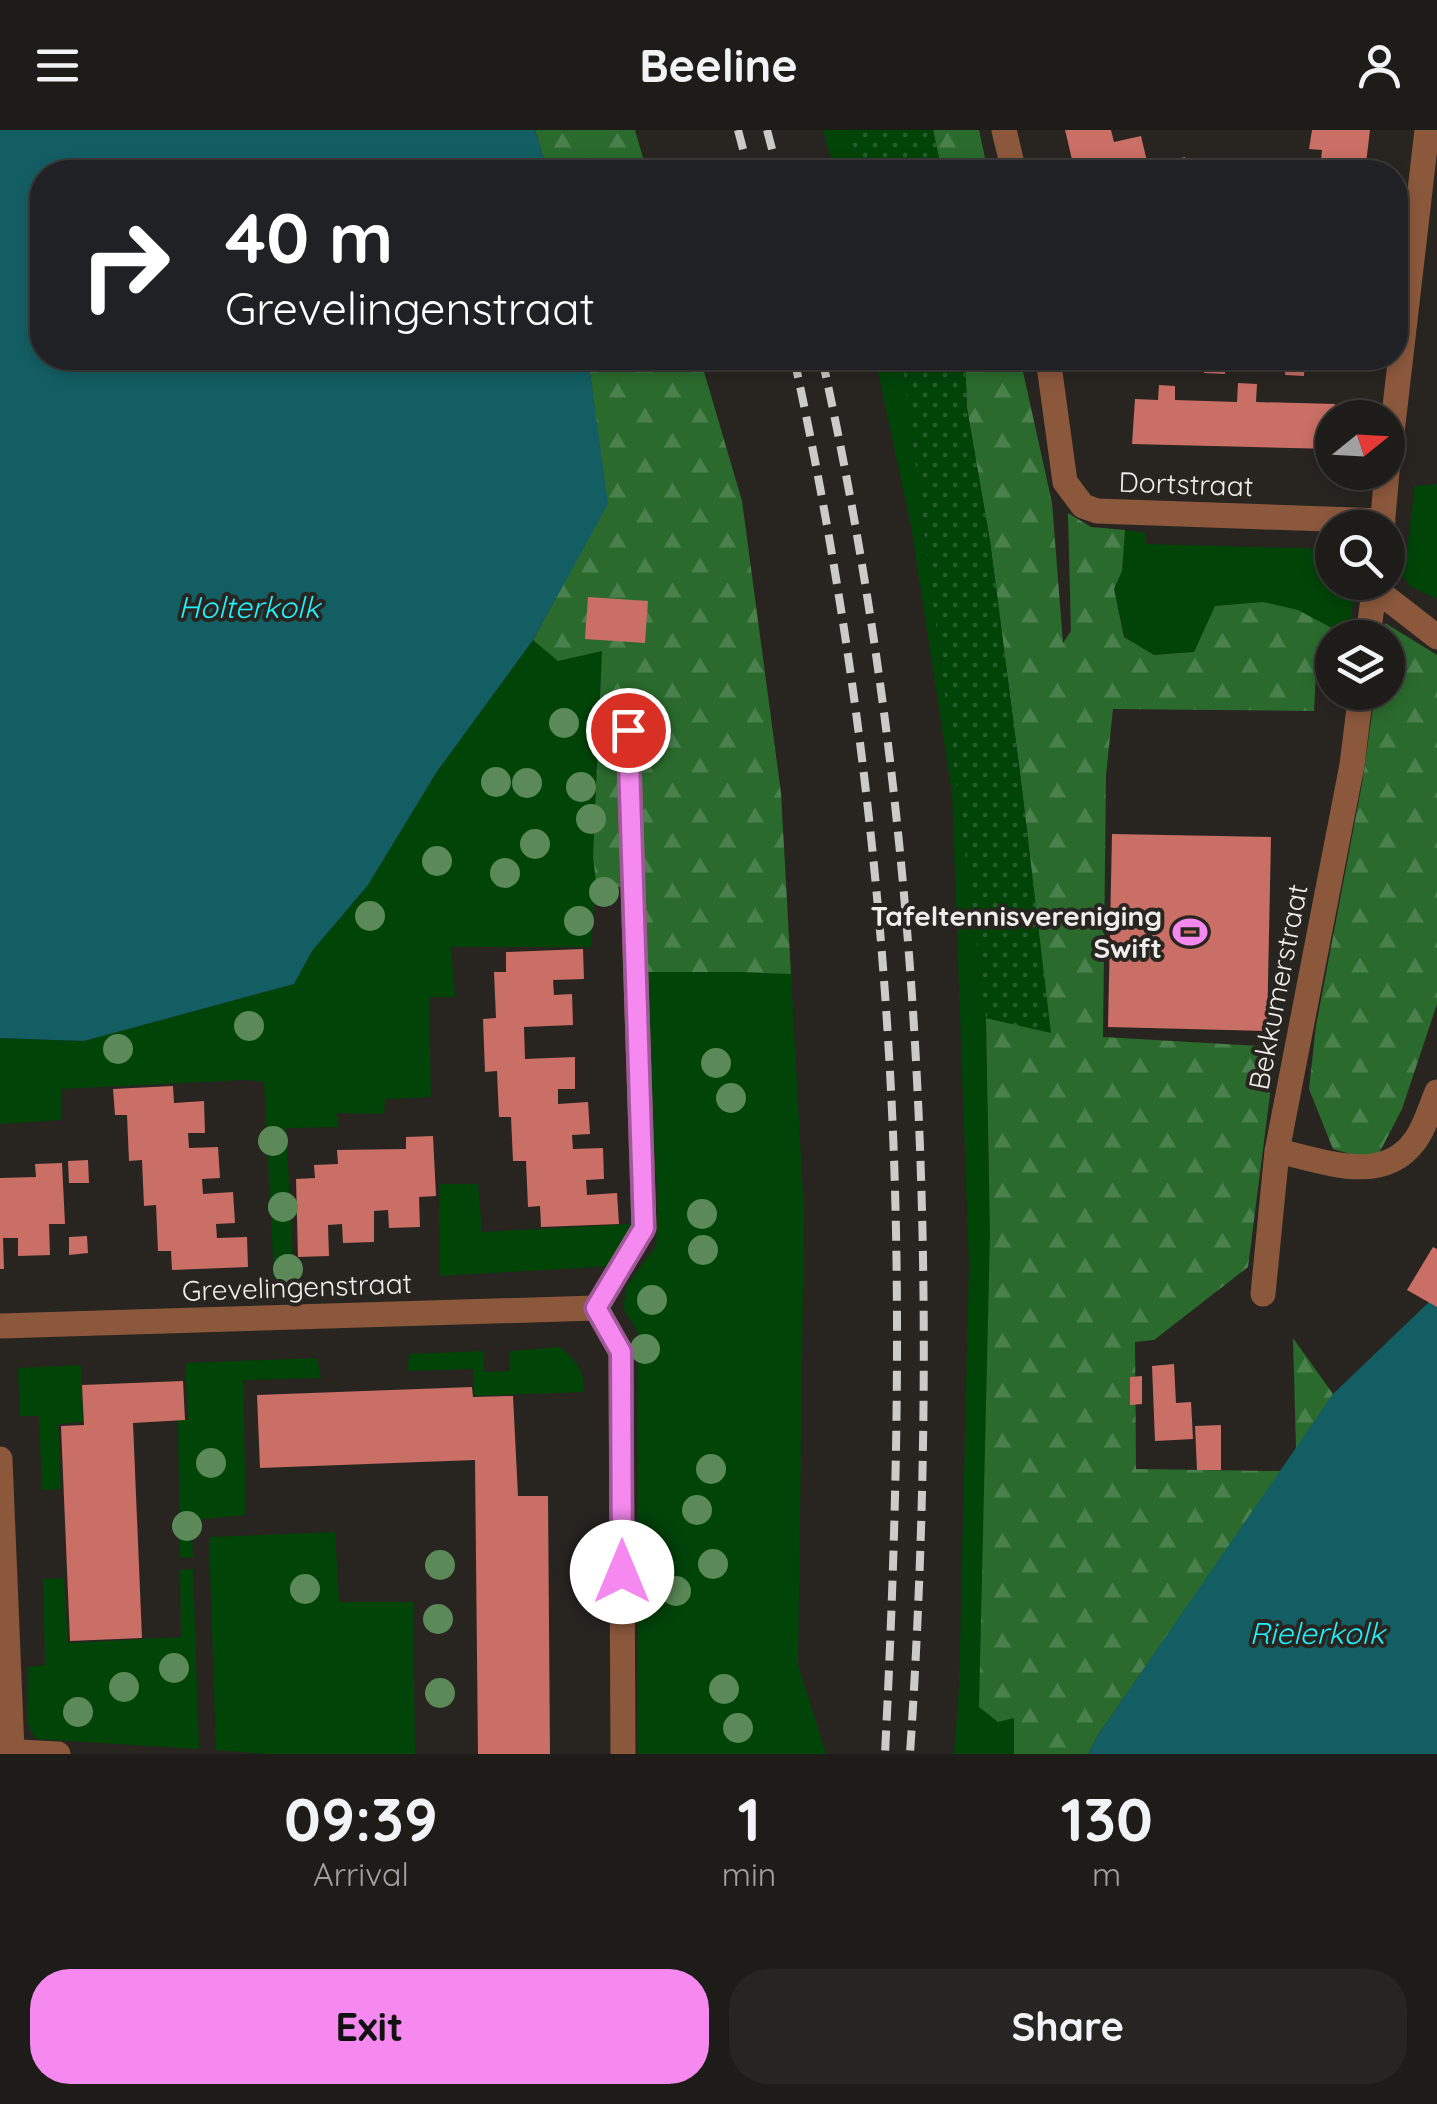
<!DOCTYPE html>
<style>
:root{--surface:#1e1c19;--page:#262522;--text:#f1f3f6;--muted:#a1a1a2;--line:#3c3a38;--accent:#f589ef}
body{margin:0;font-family:Quicksand,sans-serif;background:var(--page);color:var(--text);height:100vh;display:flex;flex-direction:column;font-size:38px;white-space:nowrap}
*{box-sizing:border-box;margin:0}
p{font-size:32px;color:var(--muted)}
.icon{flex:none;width:55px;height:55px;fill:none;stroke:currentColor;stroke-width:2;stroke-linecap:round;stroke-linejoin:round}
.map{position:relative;height:1624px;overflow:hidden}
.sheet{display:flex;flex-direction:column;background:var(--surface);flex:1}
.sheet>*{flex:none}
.guide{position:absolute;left:30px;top:30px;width:1378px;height:210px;border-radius:40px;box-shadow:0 5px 15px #0003,0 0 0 2px var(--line);background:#202124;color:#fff;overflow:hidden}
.needle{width:65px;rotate:72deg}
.fabs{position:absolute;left:1315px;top:270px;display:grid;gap:20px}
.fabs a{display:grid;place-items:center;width:90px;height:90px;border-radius:50%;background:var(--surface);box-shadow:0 5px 15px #0003,0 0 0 2px var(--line);font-size:50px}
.pin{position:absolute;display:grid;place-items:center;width:85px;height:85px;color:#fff;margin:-42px;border:5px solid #fff;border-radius:50%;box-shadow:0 2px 10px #0007}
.me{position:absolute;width:110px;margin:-55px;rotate:0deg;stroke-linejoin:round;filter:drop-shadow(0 0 8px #0008)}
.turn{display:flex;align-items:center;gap:35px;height:210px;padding:0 30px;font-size:45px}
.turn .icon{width:130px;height:130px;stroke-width:2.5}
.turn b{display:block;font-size:70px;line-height:85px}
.eta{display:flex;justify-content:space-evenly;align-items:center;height:170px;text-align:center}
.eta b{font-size:60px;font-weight:700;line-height:70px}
.button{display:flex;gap:20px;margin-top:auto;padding:20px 30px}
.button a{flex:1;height:115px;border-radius:40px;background:var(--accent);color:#111;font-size:40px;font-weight:700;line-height:115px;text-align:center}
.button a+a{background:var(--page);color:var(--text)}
header{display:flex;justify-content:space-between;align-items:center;height:130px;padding:0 30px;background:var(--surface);font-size:45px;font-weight:700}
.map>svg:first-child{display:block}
.grass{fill:#004408}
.forest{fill:url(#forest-firs)}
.garden{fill:url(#garden-dots)}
.water{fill:#135e63}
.building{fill:#c96f65}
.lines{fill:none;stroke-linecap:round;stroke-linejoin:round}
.minor{stroke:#8b583c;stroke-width:25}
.rail{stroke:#cdcbc8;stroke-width:8;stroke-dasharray:20 10;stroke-linecap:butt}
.tree{fill:#5b8957}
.route-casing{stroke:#9f599b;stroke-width:25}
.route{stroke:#f589ef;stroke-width:18}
.labels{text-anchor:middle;stroke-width:8;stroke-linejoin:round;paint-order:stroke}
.street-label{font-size:28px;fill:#efedea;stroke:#282521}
.poi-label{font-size:28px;font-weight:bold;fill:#efedea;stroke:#282521;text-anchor:end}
.water-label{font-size:30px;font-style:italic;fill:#1ff1fd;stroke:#282521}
</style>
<header><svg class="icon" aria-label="menu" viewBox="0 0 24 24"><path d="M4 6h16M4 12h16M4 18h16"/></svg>Beeline<svg class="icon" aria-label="person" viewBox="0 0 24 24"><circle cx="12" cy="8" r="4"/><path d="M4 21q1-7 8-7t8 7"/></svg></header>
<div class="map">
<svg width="1437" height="1624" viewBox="0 0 1437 1624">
<defs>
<pattern id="forest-firs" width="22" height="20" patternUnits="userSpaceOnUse" patternTransform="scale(2.5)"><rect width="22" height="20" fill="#2a6b2d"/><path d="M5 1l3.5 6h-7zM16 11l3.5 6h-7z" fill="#49804c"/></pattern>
<pattern id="garden-dots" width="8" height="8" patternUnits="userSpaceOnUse" patternTransform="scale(2.5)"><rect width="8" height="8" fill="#004408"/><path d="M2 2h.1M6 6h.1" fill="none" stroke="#265f2c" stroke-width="1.8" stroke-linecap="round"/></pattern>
</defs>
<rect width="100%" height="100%" fill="#282521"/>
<path class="grass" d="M 823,0 L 849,0 L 861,42 L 835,42 Z
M 875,228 L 902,228 L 986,888 L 990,1103 L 1014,1587 L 1014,1624 L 954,1624 L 959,1559 L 969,1134 L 952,663 L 911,396 Z
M 1437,354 L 1437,469 L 1410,456 L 1394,434 L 1395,420 L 1407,420 L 1415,356 Z
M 1125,400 L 1146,403 L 1146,414 L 1332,419 L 1332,452 L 1355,453 L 1349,507 L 1298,480 L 1263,472 L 1215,476 L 1194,522 L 1154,525 L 1125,507 L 1114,459 L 1122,441 Z
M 533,510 L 559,531 L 602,520 L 593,727 L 596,753 L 591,817 L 451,817 L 455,867 L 429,867 L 431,967 L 385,969 L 384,984 L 336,983 L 339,997 L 286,998 L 294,1151 L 274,1148 L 264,952 L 246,950 L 61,959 L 61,990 L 0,994 L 0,908 L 84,911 L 294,854 L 312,821 L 368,755 L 436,643 Z
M 644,842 L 739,842 L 791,844 L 804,1084 L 798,1535 L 826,1624 L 637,1624 L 638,1203 L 623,1178 L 627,1155 L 656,1116 L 658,1077 Z
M 439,1054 L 478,1054 L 482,1102 L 633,1094 L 614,1136 L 440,1146 Z
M 560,1217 C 576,1231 584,1239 584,1262 L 474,1266 L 473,1239 L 408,1241 L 409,1224 L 483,1221 L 484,1242 L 510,1241 L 510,1221 Z
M 317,1228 L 321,1248 L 243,1250 L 246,1385 L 191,1390 L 193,1428 L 180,1427 L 178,1290 L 188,1290 L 185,1233 Z
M 81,1235 L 83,1292 L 58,1294 L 61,1359 L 42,1360 L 39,1286 L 20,1286 L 18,1238 Z
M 335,1402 L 339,1472 L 413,1472 L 415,1624 L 266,1624 L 216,1620 L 209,1407 Z
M 193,1439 L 199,1619 L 36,1609 L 27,1593 L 28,1537 L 45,1535 L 43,1449 L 64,1448 L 68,1513 L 181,1507 L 180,1440 Z"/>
<path class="forest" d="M 535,0 L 635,0 L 647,42 L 548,42 Z
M 933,0 L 979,0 L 988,42 L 942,42 Z
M 588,228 L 700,228 L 742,371 L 781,663 L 791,844 L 739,842 L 644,842 L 633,759 L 596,753 L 593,727 L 602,521 L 558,531 L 533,510 L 607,374 Z
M 965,228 L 1020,228 L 1052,373 L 1063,513 L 1071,501 L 1068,383 L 1091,397 L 1125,400 L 1122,441 L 1114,459 L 1124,507 L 1154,525 L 1194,522 L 1215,476 L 1263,472 L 1298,480 L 1349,507 L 1332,508 L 1332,524 L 1317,522 L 1314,581 L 1113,579 L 1106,645 L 1103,907 L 1276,917 L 1248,1137 L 1154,1210 L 1135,1212 L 1136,1339 L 1281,1341 L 1098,1605 L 1088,1624 L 1014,1624 L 1014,1588 L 998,1592 L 979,1577 L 990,1103 L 986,888 L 1050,902 L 1022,659 L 990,411 L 967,278 Z
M 1385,493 L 1437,525 L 1437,874 L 1402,979 L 1375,1031 L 1333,1019 L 1309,959 L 1316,896 L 1362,654 L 1375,563 L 1388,562 L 1388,508 L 1383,507 Z
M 1293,1208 L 1333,1264 L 1296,1319 Z"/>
<path class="garden" d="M 849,0 L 933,0 L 942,42 L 861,42 Z
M 902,228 L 965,228 L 967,279 L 990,411 L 1022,659 L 1051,903 L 986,888 Z"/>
<path class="water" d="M 0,0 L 535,0 L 548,42 L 42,42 L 42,228 L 588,228 L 608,374 L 533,510 L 436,643 L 368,755 L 312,821 L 294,854 L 84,911 L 0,908 Z
M 1437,1158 L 1437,1624 L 1088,1624 L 1098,1605 L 1333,1264 L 1428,1173 Z"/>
<path class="building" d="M 1065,0 L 1111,0 L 1114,12 L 1141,6 L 1148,36 L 1185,27 L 1190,42 L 1075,42 Z
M 1312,0 L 1370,0 L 1365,42 L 1320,42 L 1322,20 L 1309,19 Z
M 1205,228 L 1226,228 L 1225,244 L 1204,243 Z
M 1286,228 L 1305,228 L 1304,246 L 1285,245 Z
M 1238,253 L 1257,254 L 1256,272 L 1335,274 L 1332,319 L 1132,314 L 1135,269 L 1158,270 L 1159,255 L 1175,256 L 1175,270 L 1237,272 Z
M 588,467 L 648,471 L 645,513 L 585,509 Z
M 1112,704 L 1271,707 L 1267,901 L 1108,897 Z
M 583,819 L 584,849 L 553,850 L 554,865 L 572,864 L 573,895 L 524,897 L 525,929 L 575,927 L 575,959 L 558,959 L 558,974 L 588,972 L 590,1004 L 572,1005 L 573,1019 L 603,1018 L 604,1049 L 586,1050 L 587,1065 L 617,1063 L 619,1094 L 541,1097 L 540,1076 L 528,1077 L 526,1031 L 513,1031 L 511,987 L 499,987 L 497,941 L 485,942 L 483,889 L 496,888 L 494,842 L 506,842 L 506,822 Z
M 173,956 L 174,973 L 204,971 L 205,1003 L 188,1003 L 189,1018 L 218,1017 L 220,1048 L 202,1049 L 203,1064 L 233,1062 L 235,1093 L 216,1094 L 217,1108 L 247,1107 L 248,1137 L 172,1140 L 171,1121 L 158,1121 L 156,1075 L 144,1076 L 142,1030 L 129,1031 L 127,985 L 115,985 L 113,959 Z
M 433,1006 L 436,1066 L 419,1067 L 420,1097 L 389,1098 L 388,1080 L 374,1081 L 374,1112 L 343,1113 L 342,1094 L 328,1095 L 329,1126 L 298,1127 L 296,1049 L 315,1048 L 314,1035 L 338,1034 L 337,1020 L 406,1019 L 406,1007 Z
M 88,1030 L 89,1053 L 69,1053 L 68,1031 Z
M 62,1033 L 65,1094 L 49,1094 L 50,1125 L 18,1126 L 18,1108 L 3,1108 L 4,1139 L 0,1139 L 0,1048 L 36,1047 L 35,1034 Z
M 87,1106 L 88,1123 L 69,1125 L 69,1107 Z
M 1433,1117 L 1437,1119 L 1437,1177 L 1407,1160 Z
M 1174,1234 L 1176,1273 L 1191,1272 L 1193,1309 L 1155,1311 L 1152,1236 Z
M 1142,1246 L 1142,1274 L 1130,1275 L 1130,1247 Z
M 183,1251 L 185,1290 L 133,1293 L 142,1508 L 70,1511 L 61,1296 L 84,1295 L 82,1255 Z
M 472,1257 L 473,1267 L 513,1266 L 518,1366 L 548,1366 L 550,1624 L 478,1624 L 475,1330 L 260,1338 L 257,1265 Z
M 1221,1295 L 1221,1340 L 1197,1340 L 1195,1296 Z"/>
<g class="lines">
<path class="minor" d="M 1004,0 L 1014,42
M 1048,228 L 1065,352 L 1083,376 L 1097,381 L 1383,391
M 1388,337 L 1427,0
M 1382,398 L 1387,342
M 1374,458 L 1437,507
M 1368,508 L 1375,452
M 1277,1021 C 1322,1030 1381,1056 1414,1012 C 1425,998 1430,978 1437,962
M 1263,1164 L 1277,1021 L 1352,635 L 1361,562
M 596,1178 L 644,1098 L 628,600
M 596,1178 L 621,1222 L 623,1624
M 0,1196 L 596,1178
M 0,1329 L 12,1621
M 0,1621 L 58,1624"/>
<path class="rail" d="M 738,0 L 749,42
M 767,0 L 778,42
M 794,228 C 851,491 884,759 894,1028 C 901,1227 895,1425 885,1624
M 822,228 C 923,684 941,1158 910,1624"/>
</g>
<g class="tree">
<circle cx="564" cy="593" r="15"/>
<circle cx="496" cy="652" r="15"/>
<circle cx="527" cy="653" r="15"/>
<circle cx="581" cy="657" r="15"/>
<circle cx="591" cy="689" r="15"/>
<circle cx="535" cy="714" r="15"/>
<circle cx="437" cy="731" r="15"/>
<circle cx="505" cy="743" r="15"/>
<circle cx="604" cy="762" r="15"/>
<circle cx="370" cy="786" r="15"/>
<circle cx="579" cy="791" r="15"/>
<circle cx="249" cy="896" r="15"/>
<circle cx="118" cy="919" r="15"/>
<circle cx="716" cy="933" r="15"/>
<circle cx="731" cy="968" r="15"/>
<circle cx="273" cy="1011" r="15"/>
<circle cx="283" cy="1077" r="15"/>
<circle cx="702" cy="1084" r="15"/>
<circle cx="703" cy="1120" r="15"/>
<circle cx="288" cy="1139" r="15"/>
<circle cx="652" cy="1170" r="15"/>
<circle cx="645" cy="1219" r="15"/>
<circle cx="211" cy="1333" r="15"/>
<circle cx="711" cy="1339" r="15"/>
<circle cx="697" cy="1380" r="15"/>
<circle cx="187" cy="1396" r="15"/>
<circle cx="713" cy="1434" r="15"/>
<circle cx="440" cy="1435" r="15"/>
<circle cx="305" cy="1459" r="15"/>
<circle cx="676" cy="1461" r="15"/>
<circle cx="438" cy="1489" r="15"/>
<circle cx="174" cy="1538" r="15"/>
<circle cx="124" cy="1557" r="15"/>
<circle cx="724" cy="1559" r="15"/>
<circle cx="440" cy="1563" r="15"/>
<circle cx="78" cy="1582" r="15"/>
<circle cx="738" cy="1598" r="15"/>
</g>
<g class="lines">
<g class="route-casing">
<path id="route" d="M 622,1442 L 621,1222 L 596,1178 L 644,1098 L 628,600"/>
</g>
<use href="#route" class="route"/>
</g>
<defs>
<g id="stadium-bare" transform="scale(2.7)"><path d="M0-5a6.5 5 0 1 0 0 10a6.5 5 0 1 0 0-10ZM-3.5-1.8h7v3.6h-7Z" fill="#f589ef" stroke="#282521" stroke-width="2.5" paint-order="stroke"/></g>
</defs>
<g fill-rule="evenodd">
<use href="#stadium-bare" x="1190" y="802"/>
</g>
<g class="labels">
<g class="street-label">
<text transform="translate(1186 354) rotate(2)" y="10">Dortstraat</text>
<text transform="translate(1278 857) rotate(-79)" y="10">Bekkumerstraat</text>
<text transform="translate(297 1157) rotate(-2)" y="10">Grevelingenstraat</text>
</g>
<g class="poi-label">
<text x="1162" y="796">Tafeltennisvereniging<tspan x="1162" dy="32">Swift</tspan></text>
</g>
<g class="water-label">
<text x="249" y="488">Holterkolk</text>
<text x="1317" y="1514">Rielerkolk</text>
</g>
</g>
</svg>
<div class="fabs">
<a><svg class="needle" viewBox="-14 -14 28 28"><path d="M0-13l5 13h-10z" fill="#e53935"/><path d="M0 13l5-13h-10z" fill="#a1a1a2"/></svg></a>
<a><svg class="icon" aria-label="search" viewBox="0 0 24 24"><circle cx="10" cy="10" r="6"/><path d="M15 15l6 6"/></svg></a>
<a><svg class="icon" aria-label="layers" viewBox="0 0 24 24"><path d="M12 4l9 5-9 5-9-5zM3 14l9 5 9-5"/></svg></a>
</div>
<div class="pin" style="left:628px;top:600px;background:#d93025"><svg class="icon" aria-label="arrive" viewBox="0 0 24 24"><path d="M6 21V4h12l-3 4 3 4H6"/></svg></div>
<svg class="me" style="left:622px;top:1442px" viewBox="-20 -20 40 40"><circle r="19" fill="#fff"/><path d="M0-13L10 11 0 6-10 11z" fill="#f589ef"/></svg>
<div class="guide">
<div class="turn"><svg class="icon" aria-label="right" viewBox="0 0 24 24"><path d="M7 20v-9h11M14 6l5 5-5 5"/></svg><div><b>40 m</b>Grevelingenstraat</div></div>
</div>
</div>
<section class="sheet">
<div class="eta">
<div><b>09:39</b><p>Arrival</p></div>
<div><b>1</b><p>min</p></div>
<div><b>130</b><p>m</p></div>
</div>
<div class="button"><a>Exit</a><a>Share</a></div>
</section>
